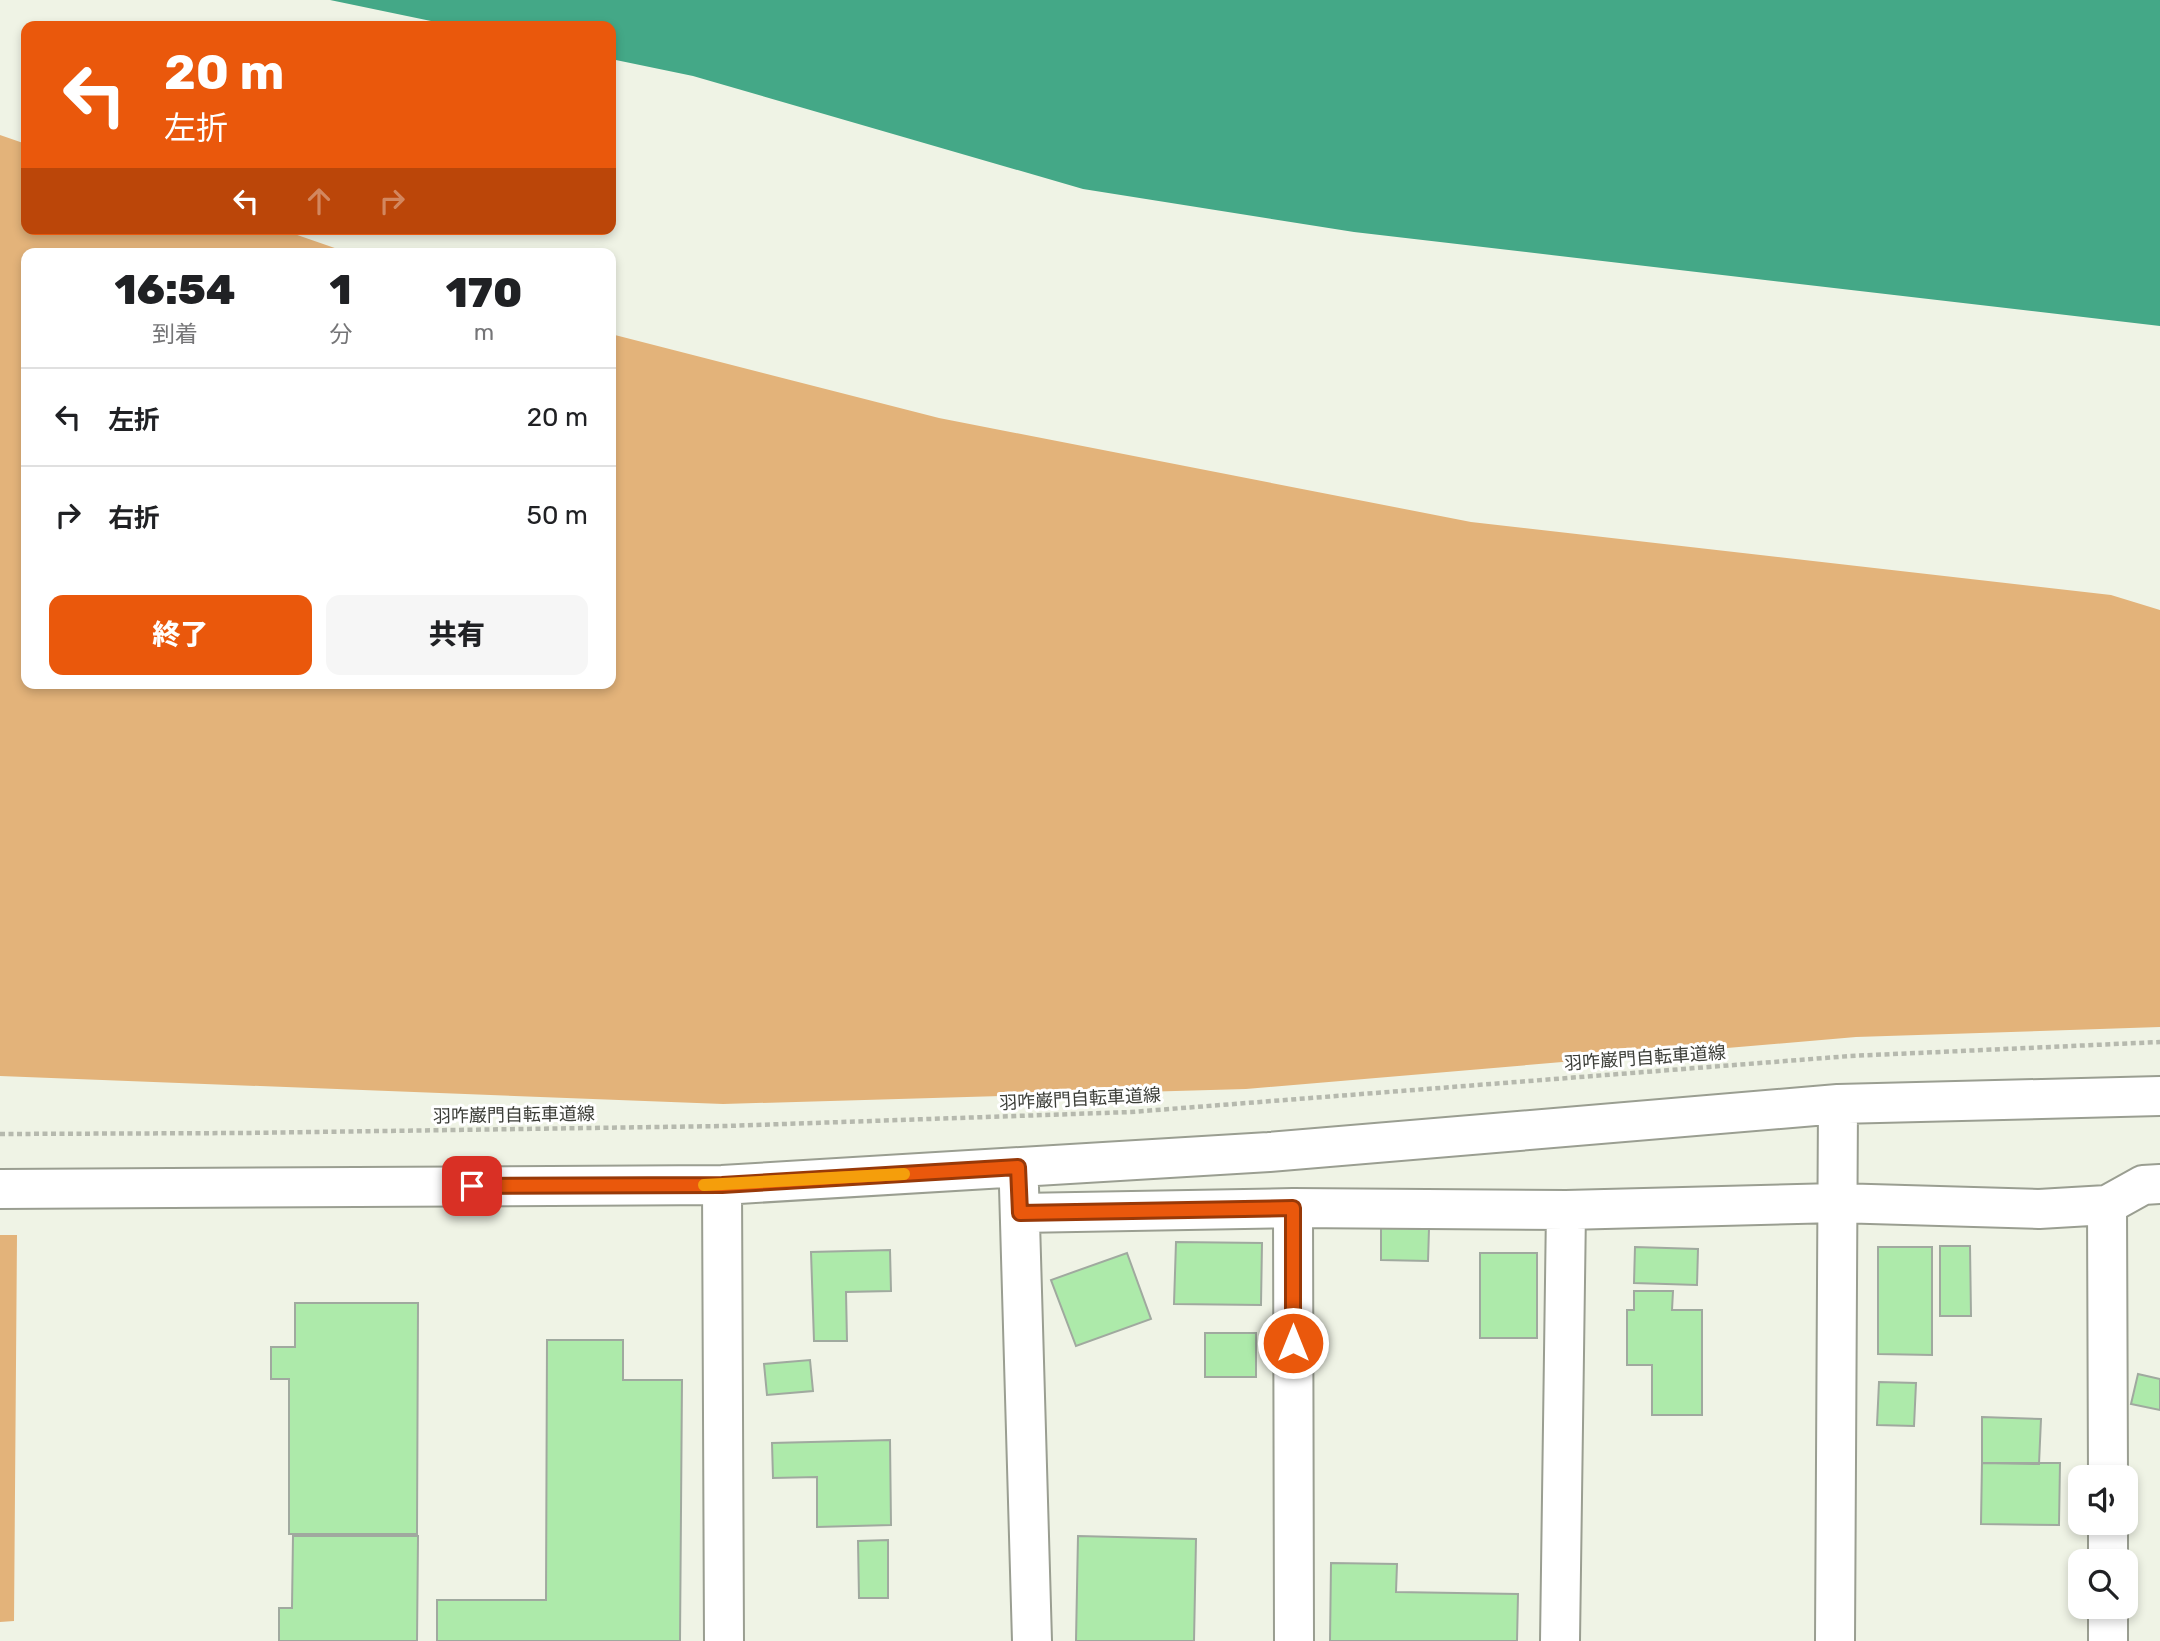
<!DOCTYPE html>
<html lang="ja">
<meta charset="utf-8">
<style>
:root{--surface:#fff;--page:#f6f6f6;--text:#202124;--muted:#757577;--line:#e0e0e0;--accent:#ea580c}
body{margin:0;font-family:Rubik,"Noto Sans JP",sans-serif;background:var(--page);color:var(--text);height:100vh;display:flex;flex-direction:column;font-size:26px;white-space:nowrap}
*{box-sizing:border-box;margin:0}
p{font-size:23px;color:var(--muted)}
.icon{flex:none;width:38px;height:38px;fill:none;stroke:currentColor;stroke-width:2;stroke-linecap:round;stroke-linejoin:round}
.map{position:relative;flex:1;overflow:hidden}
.details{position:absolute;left:21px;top:248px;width:595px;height:441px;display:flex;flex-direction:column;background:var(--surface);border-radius:14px;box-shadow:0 4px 10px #0003}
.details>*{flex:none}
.guide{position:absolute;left:21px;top:21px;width:595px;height:214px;border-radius:14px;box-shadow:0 4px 10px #0003;background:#ea580c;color:#fff;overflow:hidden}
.tools{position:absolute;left:2068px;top:1465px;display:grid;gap:14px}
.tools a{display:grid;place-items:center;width:70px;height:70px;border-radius:14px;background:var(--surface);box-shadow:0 4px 10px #0003;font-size:35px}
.pin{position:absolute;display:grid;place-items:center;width:60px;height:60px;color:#fff;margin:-30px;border-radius:14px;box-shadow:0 4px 10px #0006}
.me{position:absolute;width:77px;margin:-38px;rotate:0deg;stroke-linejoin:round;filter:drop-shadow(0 0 5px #0008)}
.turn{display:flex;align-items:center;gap:24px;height:147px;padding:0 28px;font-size:32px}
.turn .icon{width:91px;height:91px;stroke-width:2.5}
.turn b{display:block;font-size:49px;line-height:60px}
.lanes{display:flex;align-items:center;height:66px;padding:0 28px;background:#0003;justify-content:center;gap:35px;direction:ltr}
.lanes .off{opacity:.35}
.eta{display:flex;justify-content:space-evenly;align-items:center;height:119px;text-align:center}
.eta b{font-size:42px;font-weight:800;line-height:49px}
.cta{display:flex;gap:14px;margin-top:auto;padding:14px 28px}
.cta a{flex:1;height:80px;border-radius:14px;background:var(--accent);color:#fff;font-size:28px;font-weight:800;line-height:80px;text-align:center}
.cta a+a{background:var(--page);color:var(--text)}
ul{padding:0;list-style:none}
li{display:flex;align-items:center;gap:21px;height:98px;padding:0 28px;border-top:2px solid var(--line)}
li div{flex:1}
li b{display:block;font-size:26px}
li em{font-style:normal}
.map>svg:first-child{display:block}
.green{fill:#e3b37a}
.water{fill:#44a887}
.building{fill:#adeaaa;stroke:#a0a99f;stroke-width:2}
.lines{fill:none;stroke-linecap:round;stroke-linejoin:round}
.minor-casing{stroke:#9a9e91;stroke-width:42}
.path{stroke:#b6b9ae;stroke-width:4.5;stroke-dasharray:5 3.5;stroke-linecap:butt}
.minor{stroke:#fff;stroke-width:38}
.route-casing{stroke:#983908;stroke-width:18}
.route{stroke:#ea580c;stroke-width:12}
.slow{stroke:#f59e0b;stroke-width:12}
.labels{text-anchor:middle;stroke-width:6;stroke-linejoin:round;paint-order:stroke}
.street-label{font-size:18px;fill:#3b3d37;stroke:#fff}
</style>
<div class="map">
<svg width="2160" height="1641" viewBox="0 0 2160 1641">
<rect width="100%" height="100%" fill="#eff3e5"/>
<path class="green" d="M 0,135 L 26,144 L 26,229 L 280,229 L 352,254 L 26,254 L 26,684 L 611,684 L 611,334 L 939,418 L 1471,522 L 2111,595 L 2160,610 L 2160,1027 L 1856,1037 L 1246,1089 L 723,1104 L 0,1076 Z
M 0,1235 L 17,1235 L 14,1621 L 0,1622 Z"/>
<path class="water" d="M 330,0 L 2160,0 L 2160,326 L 1354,232 L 1083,189 L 693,76 L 611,59 L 611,26 L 455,26 Z"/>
<path class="building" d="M 1381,1227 L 1429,1229 L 1428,1261 L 1381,1260 Z
M 1176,1242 L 1262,1243 L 1261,1305 L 1174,1304 Z
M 1940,1246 L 1970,1246 L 1971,1316 L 1940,1316 Z
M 1635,1247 L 1698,1249 L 1697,1285 L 1634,1283 Z
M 1878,1247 L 1932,1247 L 1932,1355 L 1878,1354 Z
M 890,1250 L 891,1291 L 846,1292 L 847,1341 L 814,1341 L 811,1252 Z
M 1127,1253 L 1151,1319 L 1076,1346 L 1051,1280 Z
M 1480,1253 L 1537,1253 L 1537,1338 L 1480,1338 Z
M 1634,1291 L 1673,1291 L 1672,1310 L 1702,1310 L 1702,1415 L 1652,1415 L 1652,1365 L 1627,1365 L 1627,1310 L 1634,1310 Z
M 295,1303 L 418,1303 L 417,1534 L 289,1534 L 289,1379 L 271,1379 L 271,1347 L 295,1347 Z
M 1205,1333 L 1256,1333 L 1256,1377 L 1205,1377 Z
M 547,1340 L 623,1340 L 623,1380 L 682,1380 L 680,1641 L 437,1641 L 437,1600 L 546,1600 Z
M 810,1360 L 813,1391 L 767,1395 L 764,1364 Z
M 2138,1374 L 2160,1379 L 2160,1410 L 2131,1404 Z
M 1879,1382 L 1916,1383 L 1914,1426 L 1877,1425 Z
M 1982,1417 L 2041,1419 L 2039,1464 L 1982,1463 Z
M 890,1440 L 891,1525 L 817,1527 L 817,1477 L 773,1478 L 772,1443 Z
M 1982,1463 L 2060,1463 L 2059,1525 L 1981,1524 Z
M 293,1536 L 418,1536 L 417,1641 L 279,1641 L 279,1608 L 292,1608 Z
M 1078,1536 L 1196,1539 L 1194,1641 L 1076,1641 Z
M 888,1540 L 888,1598 L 859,1598 L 858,1541 Z
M 1331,1563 L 1397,1564 L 1396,1592 L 1518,1594 L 1517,1641 L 1330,1641 Z"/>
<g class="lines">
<g class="minor-casing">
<path id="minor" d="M 722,1185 L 724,1641
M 1019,1187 L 1032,1641
M 0,1189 L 722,1185 L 1269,1152 L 1838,1104 L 2160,1096
M 1293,1208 L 1294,1641
M 1020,1213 L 1293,1208 L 1566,1210 L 1836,1203 L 2039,1209 L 2107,1205
M 2108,1477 L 2107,1205 L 2143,1185 L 2160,1184
M 2108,1522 L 2108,1561
M 2108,1606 L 2108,1641
M 1560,1641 L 1566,1210
M 1835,1641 L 1838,1104"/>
</g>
<path class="path" d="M 0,1134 L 245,1133 L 726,1126 L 1131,1112 L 1850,1056 L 2160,1042"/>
<use href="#minor" class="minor"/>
</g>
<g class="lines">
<g class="route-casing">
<path id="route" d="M 472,1186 L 722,1185 L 1018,1167 L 1020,1213 L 1293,1208 L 1293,1343"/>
</g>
<use href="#route" class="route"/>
<path class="slow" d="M 704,1185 L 904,1174"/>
</g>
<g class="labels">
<g class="street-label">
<text transform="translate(1645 1058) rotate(-4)" y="6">羽咋巌門自転車道線</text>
<text transform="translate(1080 1099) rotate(-3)" y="6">羽咋巌門自転車道線</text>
<text transform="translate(514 1115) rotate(-1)" y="6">羽咋巌門自転車道線</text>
</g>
</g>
</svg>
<div class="tools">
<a><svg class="icon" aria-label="sound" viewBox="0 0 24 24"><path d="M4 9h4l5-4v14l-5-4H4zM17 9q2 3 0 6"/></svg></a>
<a><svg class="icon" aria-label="search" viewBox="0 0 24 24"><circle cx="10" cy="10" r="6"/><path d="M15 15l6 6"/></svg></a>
</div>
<div class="pin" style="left:472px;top:1186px;background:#d93025"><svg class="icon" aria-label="arrive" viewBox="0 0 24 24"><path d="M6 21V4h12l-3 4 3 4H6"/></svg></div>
<svg class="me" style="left:1293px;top:1343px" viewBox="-20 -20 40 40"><circle r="17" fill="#ea580c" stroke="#fff" stroke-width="3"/><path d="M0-11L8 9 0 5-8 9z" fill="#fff"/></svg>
<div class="guide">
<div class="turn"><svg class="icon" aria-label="left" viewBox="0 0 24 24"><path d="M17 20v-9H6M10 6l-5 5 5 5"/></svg><div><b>20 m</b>左折</div></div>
<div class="lanes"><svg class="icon" aria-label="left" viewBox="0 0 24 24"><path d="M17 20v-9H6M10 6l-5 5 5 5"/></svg><svg class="icon off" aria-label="ahead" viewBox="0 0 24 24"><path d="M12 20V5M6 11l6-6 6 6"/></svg><svg class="icon off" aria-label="right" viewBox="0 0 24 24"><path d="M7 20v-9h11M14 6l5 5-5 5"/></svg></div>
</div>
<section class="details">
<div class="eta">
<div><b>16:54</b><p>到着</p></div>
<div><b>1</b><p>分</p></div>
<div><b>170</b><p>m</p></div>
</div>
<ul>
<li><svg class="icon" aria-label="left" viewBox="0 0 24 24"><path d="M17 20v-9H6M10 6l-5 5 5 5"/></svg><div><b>左折</b></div><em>20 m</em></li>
<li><svg class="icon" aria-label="right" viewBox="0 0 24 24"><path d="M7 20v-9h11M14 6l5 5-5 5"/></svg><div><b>右折</b></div><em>50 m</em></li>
</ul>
<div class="cta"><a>終了</a><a>共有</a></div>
</section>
</div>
